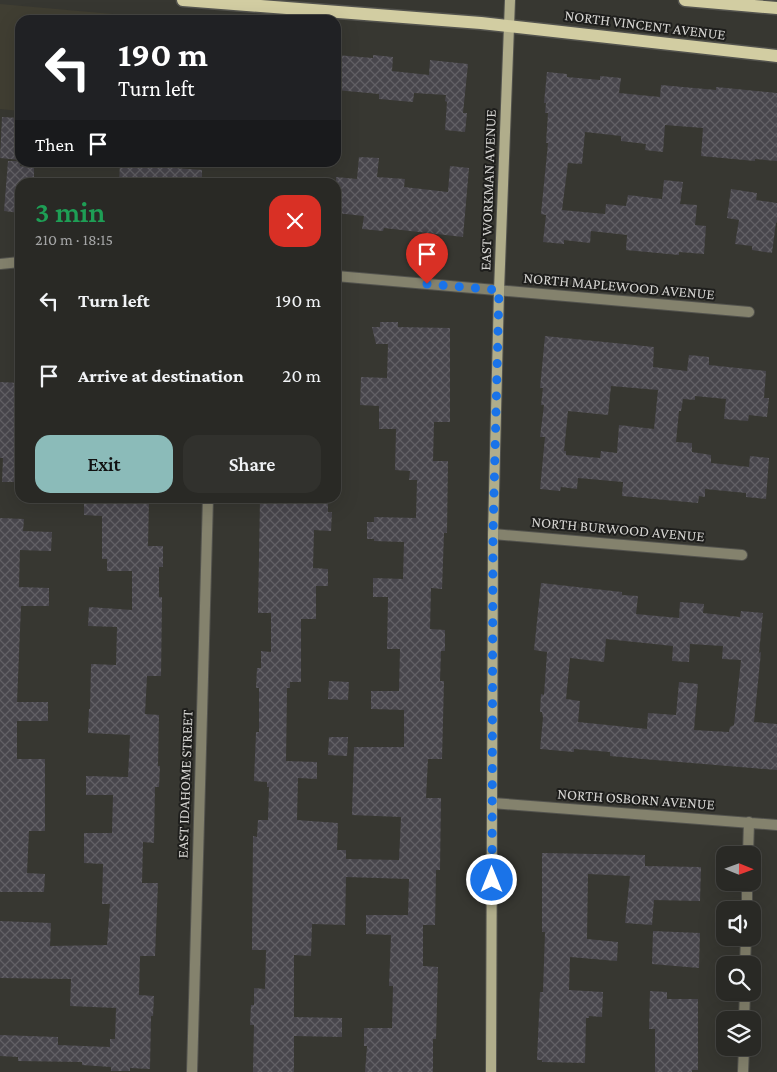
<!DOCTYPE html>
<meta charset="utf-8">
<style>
:root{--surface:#292925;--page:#31312d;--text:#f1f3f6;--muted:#a5a6a7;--line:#454542;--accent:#8bbbb9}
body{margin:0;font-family:"Crimson Pro",serif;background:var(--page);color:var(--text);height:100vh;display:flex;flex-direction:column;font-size:19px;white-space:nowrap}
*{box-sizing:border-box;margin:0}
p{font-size:16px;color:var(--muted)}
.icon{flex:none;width:28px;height:28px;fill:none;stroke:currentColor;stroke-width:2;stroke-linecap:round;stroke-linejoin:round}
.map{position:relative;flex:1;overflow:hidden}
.sheet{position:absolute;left:15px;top:178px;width:326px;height:325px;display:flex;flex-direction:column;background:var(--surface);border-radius:15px;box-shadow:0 5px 20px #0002,0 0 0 1px var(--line)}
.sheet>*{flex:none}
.hud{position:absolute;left:15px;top:15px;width:326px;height:152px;border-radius:15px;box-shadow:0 5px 20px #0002,0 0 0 1px var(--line);background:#202124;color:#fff;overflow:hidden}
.needle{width:32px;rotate:91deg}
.fabs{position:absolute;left:716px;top:846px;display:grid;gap:10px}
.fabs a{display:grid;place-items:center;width:45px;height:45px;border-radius:10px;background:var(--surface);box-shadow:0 5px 20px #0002,0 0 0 1px var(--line);font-size:25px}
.pin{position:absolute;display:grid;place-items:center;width:42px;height:42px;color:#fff;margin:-51px -21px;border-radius:50% 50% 50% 0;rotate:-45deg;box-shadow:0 0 5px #0007}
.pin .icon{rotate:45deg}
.me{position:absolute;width:55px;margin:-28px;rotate:0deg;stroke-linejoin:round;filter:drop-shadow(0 0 4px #0008)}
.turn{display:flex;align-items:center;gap:18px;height:105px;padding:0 20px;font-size:22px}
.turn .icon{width:65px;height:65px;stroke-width:2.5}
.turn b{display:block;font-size:35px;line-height:42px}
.then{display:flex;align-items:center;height:48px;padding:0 20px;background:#0003;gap:10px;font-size:19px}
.round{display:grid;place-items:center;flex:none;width:52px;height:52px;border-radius:15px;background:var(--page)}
.overview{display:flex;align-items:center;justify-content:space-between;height:85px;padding:0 20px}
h1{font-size:30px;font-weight:600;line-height:38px;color:#1e9e55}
.primary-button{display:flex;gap:10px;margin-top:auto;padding:10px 20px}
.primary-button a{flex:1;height:58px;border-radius:15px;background:var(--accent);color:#111;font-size:20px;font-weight:600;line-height:58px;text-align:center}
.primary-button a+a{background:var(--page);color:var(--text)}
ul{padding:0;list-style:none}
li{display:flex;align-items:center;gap:15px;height:75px;padding:0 20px}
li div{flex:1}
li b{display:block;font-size:19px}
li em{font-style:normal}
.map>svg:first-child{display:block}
.built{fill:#403e32}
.building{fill:url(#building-cross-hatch);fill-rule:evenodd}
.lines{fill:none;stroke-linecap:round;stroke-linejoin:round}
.street-casing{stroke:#53534e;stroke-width:12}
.secondary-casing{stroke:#53534e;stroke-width:12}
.primary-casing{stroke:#53534e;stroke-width:15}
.street{stroke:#84826d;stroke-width:10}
.secondary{stroke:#b0ad8b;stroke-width:10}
.primary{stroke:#d2cda2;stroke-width:12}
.route{stroke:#1a73e8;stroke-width:9;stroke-dasharray:0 16.2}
.labels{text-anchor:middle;stroke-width:4;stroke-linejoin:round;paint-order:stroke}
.street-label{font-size:15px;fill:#d5d4d1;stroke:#1e1e1c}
</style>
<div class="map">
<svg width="777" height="1072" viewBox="0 0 777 1072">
<defs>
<pattern id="building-cross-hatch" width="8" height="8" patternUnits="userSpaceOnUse" patternTransform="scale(1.25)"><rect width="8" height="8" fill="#48464c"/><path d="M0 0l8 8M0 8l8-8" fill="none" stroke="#626065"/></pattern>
</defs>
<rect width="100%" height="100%" fill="#373731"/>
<path class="built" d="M 0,4 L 180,20 L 20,20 L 20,111 L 0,109 Z"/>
<path class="building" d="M 336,55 L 373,58 L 373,55 L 393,57 L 392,71 L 429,75 L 430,60 L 468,64 L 463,113 L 467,113 L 465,132 L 445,130 L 447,102 L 445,101 L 446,95 L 414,93 L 413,102 L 379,99 L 379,94 L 336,90 Z
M 547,72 L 567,74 L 567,77 L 600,80 L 600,76 L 621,78 L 619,93 L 660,97 L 661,85 L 716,90 L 716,87 L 777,93 L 777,161 L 755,159 L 755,161 L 701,156 L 703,128 L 665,125 L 663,152 L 645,150 L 646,144 L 621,141 L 621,136 L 585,132 L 582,164 L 568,163 L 562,210 L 605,214 L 606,204 L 626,206 L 628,195 L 662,199 L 664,180 L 683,182 L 680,204 L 697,205 L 695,225 L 706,226 L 704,254 L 679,252 L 679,255 L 626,250 L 627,235 L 591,231 L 590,243 L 564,240 L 564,244 L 543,242 L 546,215 L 541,214 L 548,143 L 546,143 L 548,113 L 545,113 L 546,103 L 544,103 Z
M 2,117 L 20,118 L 20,160 L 0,158 Z
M 359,157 L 379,158 L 377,177 L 405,179 L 404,187 L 448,192 L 450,166 L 469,168 L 463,237 L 384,228 L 383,231 L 362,229 L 364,216 L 336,213 L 336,177 L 357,179 Z
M 8,161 L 20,161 L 20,166 L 34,168 L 34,182 L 20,182 L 20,213 L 4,211 Z
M 120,164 L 202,170 L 202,182 L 119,182 Z
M 731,189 L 757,193 L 756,200 L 777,203 L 777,223 L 776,222 L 772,253 L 752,250 L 752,246 L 735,244 L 739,220 L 727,218 Z
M 380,322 L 398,322 L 398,327 L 450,328 L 450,422 L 434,422 L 433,461 L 448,461 L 447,533 L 444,533 L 442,589 L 431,588 L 430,629 L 445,630 L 445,651 L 441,651 L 440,681 L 444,681 L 442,759 L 428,759 L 426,798 L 441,798 L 440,870 L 436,870 L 435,925 L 423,925 L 423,966 L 438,967 L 436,1039 L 433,1039 L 433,1072 L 365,1072 L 367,1046 L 364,1046 L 364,1028 L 392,1028 L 393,986 L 389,986 L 391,935 L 366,934 L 366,915 L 408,915 L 409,879 L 346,877 L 345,925 L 312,924 L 311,956 L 294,955 L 294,1017 L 342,1018 L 342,1037 L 294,1036 L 294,1072 L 253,1072 L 254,1025 L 250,1025 L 251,1005 L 254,1005 L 254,988 L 265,989 L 266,950 L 252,950 L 253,836 L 257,837 L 258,820 L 268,820 L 269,787 L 267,787 L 267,782 L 254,781 L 256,732 L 259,732 L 259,688 L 256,688 L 257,668 L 261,668 L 261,651 L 271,652 L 271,613 L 258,613 L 260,499 L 264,499 L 265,498 L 303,498 L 303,501 L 328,502 L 328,512 L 332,512 L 331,531 L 314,530 L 313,568 L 328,569 L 328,586 L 316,586 L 316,619 L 301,619 L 301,682 L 290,682 L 290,688 L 287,688 L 286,761 L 317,762 L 317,779 L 298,778 L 297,820 L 338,823 L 337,850 L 346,850 L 346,859 L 399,860 L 401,817 L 352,815 L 354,747 L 404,747 L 404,710 L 371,709 L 371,691 L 399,691 L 400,649 L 387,649 L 388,597 L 373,597 L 373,578 L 403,579 L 404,542 L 374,541 L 374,539 L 367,539 L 367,522 L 374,522 L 374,517 L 416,518 L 417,480 L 409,480 L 410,471 L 395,470 L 396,429 L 379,429 L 379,406 L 360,405 L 361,377 L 387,378 L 388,344 L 376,344 L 372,327 L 380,327 Z
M 545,336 L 654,347 L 653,367 L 687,371 L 689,355 L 709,357 L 709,365 L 766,371 L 764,398 L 769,398 L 767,417 L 749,415 L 748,421 L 724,419 L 726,399 L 695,396 L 695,400 L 683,399 L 681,411 L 679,411 L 676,442 L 692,443 L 692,452 L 711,455 L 711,463 L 749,467 L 750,456 L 769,458 L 766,499 L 746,497 L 746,493 L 705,489 L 705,497 L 699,496 L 698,503 L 622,496 L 623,482 L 578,478 L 577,489 L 561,487 L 560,491 L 540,489 L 545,437 L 540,437 L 544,405 L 541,405 L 543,388 L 540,388 ZM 611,386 L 658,390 L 654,429 L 619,425 L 617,453 L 601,451 L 600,458 L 566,455 L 566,451 L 564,451 L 568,411 L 608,415 Z
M 0,382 L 20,383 L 20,482 L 2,482 L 3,458 L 0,458 Z
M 84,498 L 149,498 L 148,546 L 163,546 L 163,567 L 159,567 L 159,597 L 162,597 L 161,676 L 147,676 L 145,714 L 159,715 L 158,766 L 160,766 L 159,787 L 155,787 L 154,843 L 143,842 L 142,883 L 158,883 L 155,956 L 140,956 L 139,995 L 154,996 L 153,1016 L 151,1016 L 150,1069 L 130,1068 L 130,1071 L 111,1071 L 111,1067 L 82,1065 L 82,1062 L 18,1061 L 18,1057 L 0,1056 L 0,1035 L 58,1037 L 58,1045 L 110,1047 L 110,1039 L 115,1039 L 116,1008 L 70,1006 L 71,979 L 0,978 L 0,921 L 51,923 L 50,946 L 107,945 L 110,904 L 102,904 L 103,864 L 84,863 L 84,833 L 112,833 L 113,795 L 86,795 L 86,776 L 128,777 L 130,735 L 88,733 L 89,709 L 90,709 L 91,664 L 116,665 L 117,627 L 88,626 L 89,607 L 132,610 L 132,571 L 107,571 L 107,559 L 102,559 L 102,516 L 84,515 Z
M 0,518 L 24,519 L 23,531 L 52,532 L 51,551 L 20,550 L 19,587 L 49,588 L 49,606 L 21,606 L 17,702 L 48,702 L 48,721 L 17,721 L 17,759 L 45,759 L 45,831 L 29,831 L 27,873 L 45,874 L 44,892 L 0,892 Z
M 541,583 L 622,592 L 622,595 L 638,596 L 636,614 L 679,618 L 680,602 L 704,604 L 703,613 L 740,617 L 741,611 L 763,613 L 759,653 L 761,652 L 754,722 L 777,724 L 777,770 L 643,759 L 610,756 L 610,752 L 574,749 L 574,752 L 540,749 L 543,718 L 542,712 L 540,712 L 541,694 L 544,695 L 547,652 L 534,650 ZM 606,639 L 673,646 L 672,661 L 689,662 L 690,644 L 723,646 L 722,659 L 741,660 L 734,725 L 730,727 L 729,732 L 694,730 L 698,684 L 679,682 L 676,715 L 648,713 L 647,729 L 578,722 L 580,701 L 566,699 L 570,658 L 604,662 Z
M 329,681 L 349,682 L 348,700 L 328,699 Z
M 329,737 L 348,737 L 347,756 L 328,755 Z
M 542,853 L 645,855 L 645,866 L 701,867 L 700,901 L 654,900 L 652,925 L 625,923 L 630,876 L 588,874 L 587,939 L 618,942 L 617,961 L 570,957 L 569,990 L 603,992 L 602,1017 L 589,1016 L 589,1018 L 586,1018 L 585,1063 L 542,1062 L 542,1060 L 537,1060 L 540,992 L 543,992 L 545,932 L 542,932 Z
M 653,931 L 700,933 L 699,968 L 652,964 Z
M 650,991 L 667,992 L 667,999 L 698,999 L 698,1070 L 692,1070 L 692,1072 L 655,1072 L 655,1029 L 649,1029 Z"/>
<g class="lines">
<g class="street-casing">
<path id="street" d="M 0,264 L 20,262
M 336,276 L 749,312
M 493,534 L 742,555
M 492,803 L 777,825
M 748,855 L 749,822
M 747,910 L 747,882
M 745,965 L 746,938
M 744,1020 L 745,992
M 192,1072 L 208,498
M 743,1072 L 744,1048"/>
</g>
<g class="secondary-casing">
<path id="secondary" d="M 491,1072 L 493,534 L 499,291 L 510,0"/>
</g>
<g class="primary-casing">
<path id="primary" d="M 183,0 L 481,23 L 777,56
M 685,0 L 777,8"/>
</g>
<use href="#street" class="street"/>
<use href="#secondary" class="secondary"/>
<use href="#primary" class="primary"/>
</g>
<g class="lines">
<path class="route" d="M 427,284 L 499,290 L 493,534 L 492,880"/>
</g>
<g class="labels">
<g class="street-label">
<text transform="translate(645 25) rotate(7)" y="5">NORTH VINCENT AVENUE</text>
<text transform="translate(488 190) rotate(-88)" y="5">EAST WORKMAN AVENUE</text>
<text transform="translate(619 286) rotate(5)" y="5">NORTH MAPLEWOOD AVENUE</text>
<text transform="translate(618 529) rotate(5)" y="5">NORTH BURWOOD AVENUE</text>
<text transform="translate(185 784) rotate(-88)" y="5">EAST IDAHOME STREET</text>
<text transform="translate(636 799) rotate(4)" y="5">NORTH OSBORN AVENUE</text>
</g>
</g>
</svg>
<div class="fabs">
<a><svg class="needle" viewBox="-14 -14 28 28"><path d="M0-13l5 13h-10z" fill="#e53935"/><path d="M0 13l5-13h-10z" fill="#a5a6a7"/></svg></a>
<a><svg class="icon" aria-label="sound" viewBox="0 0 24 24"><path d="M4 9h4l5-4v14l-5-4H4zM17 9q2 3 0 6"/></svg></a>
<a><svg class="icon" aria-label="search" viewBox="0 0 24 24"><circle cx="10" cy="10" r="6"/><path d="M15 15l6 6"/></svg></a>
<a><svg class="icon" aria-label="layers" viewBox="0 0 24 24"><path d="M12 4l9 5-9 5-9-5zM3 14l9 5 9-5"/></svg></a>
</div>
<div class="pin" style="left:427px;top:284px;background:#d93025"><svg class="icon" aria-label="arrive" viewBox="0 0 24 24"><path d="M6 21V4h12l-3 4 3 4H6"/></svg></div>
<svg class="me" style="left:492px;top:880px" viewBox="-20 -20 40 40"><circle r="17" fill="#1a73e8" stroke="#fff" stroke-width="3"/><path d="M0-11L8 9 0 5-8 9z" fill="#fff"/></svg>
<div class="hud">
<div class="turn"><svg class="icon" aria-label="left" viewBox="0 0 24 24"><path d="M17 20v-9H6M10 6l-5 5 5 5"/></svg><div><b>190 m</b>Turn left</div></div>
<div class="then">Then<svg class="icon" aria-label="arrive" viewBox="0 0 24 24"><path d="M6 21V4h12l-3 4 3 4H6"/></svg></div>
</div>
<section class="sheet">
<div class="overview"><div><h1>3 min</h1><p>210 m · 18:15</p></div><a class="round" style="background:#d93025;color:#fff"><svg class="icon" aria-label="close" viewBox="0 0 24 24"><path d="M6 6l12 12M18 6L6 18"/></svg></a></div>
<ul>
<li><svg class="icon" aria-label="left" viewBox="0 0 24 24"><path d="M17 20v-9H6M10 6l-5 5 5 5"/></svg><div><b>Turn left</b></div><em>190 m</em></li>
<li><svg class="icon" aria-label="arrive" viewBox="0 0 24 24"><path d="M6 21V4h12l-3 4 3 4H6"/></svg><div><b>Arrive at destination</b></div><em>20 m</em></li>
</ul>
<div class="primary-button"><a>Exit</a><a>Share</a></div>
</section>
</div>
